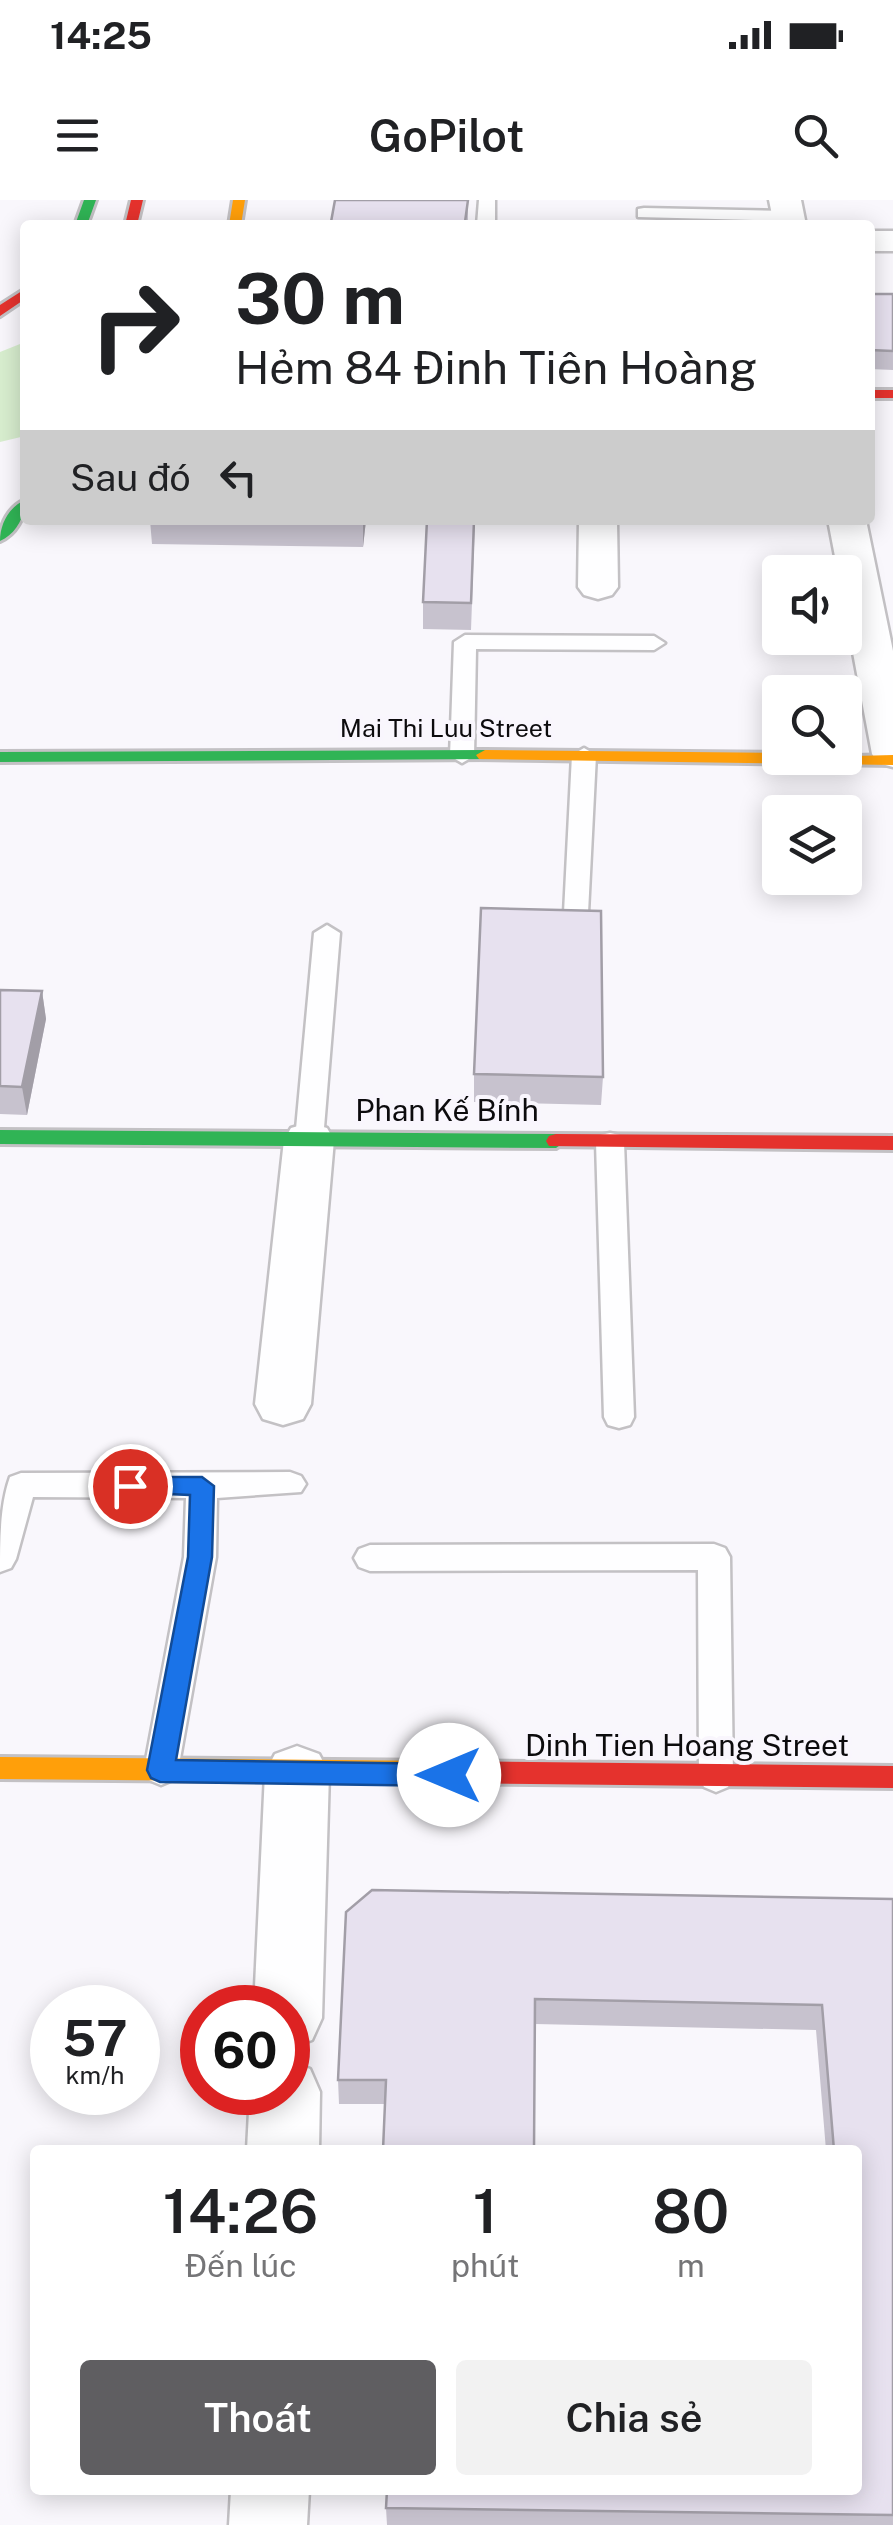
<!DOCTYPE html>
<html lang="vi">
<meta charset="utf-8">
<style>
:root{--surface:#fff;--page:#f2f2f2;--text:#202124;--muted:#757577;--accent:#5f5e61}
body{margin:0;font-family:"Public Sans",sans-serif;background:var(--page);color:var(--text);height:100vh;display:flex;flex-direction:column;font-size:38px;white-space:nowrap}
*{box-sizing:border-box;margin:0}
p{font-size:32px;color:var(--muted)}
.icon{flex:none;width:55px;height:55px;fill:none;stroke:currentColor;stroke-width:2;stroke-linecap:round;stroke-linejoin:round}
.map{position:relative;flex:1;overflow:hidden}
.panel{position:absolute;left:30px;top:1945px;width:832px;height:350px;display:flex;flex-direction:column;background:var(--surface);border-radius:10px;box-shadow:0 5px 25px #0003}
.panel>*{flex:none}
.top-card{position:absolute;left:20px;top:20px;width:855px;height:305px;border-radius:10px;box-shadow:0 5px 25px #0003;background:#fff;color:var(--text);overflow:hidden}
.controls{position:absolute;left:762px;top:355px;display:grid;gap:20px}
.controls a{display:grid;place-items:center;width:100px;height:100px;border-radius:10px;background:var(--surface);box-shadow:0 5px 25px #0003;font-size:50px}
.speed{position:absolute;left:30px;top:1785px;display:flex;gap:20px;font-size:50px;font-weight:700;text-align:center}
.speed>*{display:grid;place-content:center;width:130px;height:130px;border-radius:50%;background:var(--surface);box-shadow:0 5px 25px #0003;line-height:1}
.speed small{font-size:25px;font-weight:400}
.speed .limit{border:15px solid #d22;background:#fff;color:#111}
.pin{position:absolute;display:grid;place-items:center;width:85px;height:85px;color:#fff;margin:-42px;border:5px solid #fff;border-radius:50%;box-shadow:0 2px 10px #0007}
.me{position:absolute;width:110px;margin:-55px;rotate:270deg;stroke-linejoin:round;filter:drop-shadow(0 0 8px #0008)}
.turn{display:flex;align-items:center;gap:35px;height:210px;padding:0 50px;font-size:45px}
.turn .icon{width:130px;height:130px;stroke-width:2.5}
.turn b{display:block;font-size:70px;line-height:85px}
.then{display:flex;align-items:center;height:95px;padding:0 50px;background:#0003;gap:20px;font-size:38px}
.eta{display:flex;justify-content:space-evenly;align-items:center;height:170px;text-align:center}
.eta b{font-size:60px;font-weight:600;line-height:70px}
.action{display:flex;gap:20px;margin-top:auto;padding:20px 50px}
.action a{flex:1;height:115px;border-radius:10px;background:var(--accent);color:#fff;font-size:40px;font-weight:600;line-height:115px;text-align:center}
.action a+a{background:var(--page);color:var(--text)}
.status{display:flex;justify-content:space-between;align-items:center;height:70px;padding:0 50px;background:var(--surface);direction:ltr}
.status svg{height:28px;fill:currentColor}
header{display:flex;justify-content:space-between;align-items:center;height:130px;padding:0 50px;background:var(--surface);font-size:45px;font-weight:600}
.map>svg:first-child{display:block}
.green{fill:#d8eecf}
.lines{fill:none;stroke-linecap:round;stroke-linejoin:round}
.lane-casing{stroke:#c3c1c4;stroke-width:5}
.street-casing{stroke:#c3c1c4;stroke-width:5}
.fast-casing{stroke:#c3c1c4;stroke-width:6}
.slow-casing{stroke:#c3c1c4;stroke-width:6}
.jam-casing{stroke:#c3c1c4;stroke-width:6}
.lane{fill:#fefeff;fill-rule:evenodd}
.street{fill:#fefeff;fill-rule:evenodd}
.fast{fill:#30b455;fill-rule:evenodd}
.slow{fill:#ff9f0a;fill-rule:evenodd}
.jam{fill:#e5322d;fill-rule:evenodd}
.wall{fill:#c7c2ce}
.shaded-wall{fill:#a29ea7}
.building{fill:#e7e1ef;stroke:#a29ea7;stroke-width:2.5}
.route{fill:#1a73e8;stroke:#114b97;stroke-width:2.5}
.labels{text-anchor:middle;stroke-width:8;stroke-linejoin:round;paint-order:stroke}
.far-street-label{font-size:25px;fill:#0c0b0d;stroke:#f9f6fd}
.street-label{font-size:30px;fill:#0c0b0d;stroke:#f9f6fd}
</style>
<div class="status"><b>14:25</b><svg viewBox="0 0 49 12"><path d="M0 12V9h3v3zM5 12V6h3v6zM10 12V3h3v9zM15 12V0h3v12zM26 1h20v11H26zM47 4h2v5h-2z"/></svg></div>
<header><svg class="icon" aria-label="menu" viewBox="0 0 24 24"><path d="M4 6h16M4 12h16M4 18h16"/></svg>GoPilot<svg class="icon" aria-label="search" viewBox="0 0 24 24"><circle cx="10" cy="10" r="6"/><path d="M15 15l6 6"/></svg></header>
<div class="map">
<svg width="893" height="2325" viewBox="0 0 893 2325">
<rect width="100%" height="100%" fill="#f9f7fc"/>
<path class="green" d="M 25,142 L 25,236 L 0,242 L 0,152 Z"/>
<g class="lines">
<g class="lane-casing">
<path id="lane" d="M 479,0 L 495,0 L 495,25 L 477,25 Z
M 644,8 L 788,11 L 797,16 L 788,21 L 638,17 L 638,9 Z
M 465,435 L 654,436 L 665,443 L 654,450 L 476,449 L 474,556 L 462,563 L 450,556 L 454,442 Z
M 584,548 L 596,555 L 588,713 L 576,721 L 564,713 L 572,555 Z
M 327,725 L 340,733 L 323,940 L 319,947 L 299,947 L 295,940 L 314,733 Z
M 610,933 L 620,935 L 624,942 L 634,1217 L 630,1225 L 619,1228 L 608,1225 L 604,1217 L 596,942 L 600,935 Z
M 290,1272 L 301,1276 L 306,1284 L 301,1292 L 217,1298 L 216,1357 L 178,1570 L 173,1580 L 161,1585 L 149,1580 L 144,1570 L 184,1357 L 186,1298 L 33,1297 L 16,1359 L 11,1368 L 0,1372 C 0,1340 0,1305 10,1277 L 21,1273 Z
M 714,1344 L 725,1348 L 730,1357 L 733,1577 L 728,1587 L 716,1592 L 704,1587 L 699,1577 L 698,1370 L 370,1371 L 359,1367 L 354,1358 L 359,1349 L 370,1345 Z"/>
</g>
<g class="street-casing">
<path id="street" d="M 769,0 L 801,0 L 806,25 L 774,25 Z
M 870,31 L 893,31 L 893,51 L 870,51 Z
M 579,320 L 617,320 L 618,387 L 612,395 L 598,399 L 584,395 L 578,387 Z
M 828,320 L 866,320 L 893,451 L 893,567 L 878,563 L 872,554 L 845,410 L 845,372 L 838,372 Z
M 309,923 L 327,928 L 334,940 L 311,1204 L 303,1219 L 283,1225 L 263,1219 L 255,1204 L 284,940 L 291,928 Z
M 297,1546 L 319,1554 L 329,1573 L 322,1818 L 312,1840 L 288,1849 L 288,1808 L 254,1808 L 265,1573 L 275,1554 Z
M 288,1860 L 310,1869 L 320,1892 L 319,1950 L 247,1950 L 250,1892 L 288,1892 Z
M 231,2290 L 309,2290 L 307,2325 L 229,2325 Z"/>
</g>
<g class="fast-casing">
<path id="fast" d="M 84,0 L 96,0 L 87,25 L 75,25 Z
M 25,300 C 25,317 16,334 0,341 C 0,324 9,307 25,300 Z
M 485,550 L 494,555 L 491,559 L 0,562 L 0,552 Z
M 0,930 L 556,934 L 566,941 L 556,948 L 0,944 Z"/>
</g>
<g class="slow-casing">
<path id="slow" d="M 233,0 L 245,0 L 241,25 L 229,25 Z
M 485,550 L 780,553 L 780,558 L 893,555 L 893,565 L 479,559 L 476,555 Z
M 0,1557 L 440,1561 L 449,1564 L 453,1572 L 449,1580 L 440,1583 L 0,1579 Z"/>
</g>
<g class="jam-casing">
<path id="jam" d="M 131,0 L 143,0 L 137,25 L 125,25 Z
M 25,89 L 25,99 L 0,116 L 0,105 Z
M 870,190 L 893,190 L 893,198 L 870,198 Z
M 556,934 L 893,936 L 893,950 L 549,946 L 546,941 L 549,936 Z
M 440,1561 L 893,1566 L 893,1588 L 440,1583 L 431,1580 L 427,1572 L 431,1564 Z"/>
</g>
<use href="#lane" class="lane"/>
<use href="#street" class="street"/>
<use href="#fast" class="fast"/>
<use href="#slow" class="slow"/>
<use href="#jam" class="jam"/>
</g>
<path class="wall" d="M 468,0 L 468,25 L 331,25 L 331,22 Z
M 870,94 L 893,94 L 893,170 L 870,169 Z
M 150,320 L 366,320 L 363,347 L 152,344 Z
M 475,320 L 471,430 L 423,429 L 423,402 Z
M 0,790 L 42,791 L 46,819 L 27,915 L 0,914 Z
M 474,874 L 603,877 L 601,905 L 474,902 Z
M 893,1699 L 893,2325 L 387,2325 L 386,2308 L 858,2290 L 858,1950 L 826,1950 L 816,1830 L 535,1824 L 385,1904 L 339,1904 L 338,1880 L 346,1712 Z"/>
<path class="shaded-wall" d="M 363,320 L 366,320 L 363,347 Z
M 42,791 L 46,819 L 27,915 L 22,887 Z"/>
<path class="building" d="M 335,0 L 468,0 L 465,22 L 449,22 L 448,25 L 360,25 L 360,22 L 331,22 Z
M 870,94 L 893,94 L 893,151 L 870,150 Z
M 427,320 L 474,320 L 471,403 L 423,402 Z
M 481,708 L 601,711 L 603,877 L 474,874 Z
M 0,790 L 42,791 L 22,887 L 0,886 Z
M 372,1690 L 893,1699 L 893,2315 L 386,2308 L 387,2290 L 858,2290 L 858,1950 L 834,1950 L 822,1805 L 535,1799 L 534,1950 L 383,1950 L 386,1880 L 338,1880 L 346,1712 Z"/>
<path class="route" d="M 130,1277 L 202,1277 L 214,1286 L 212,1357 L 176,1560 L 449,1564 L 459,1567 L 462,1575 L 459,1583 L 449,1586 L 160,1582 L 151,1578 L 147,1570 L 188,1357 L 190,1295 L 121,1292 L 118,1286 Z"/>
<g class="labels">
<g class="far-street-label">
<text x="446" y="537">Mai Thi Luu Street</text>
</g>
<g class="street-label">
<text x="447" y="921">Phan Kế Bính</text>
<text x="687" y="1556">Dinh Tien Hoang Street</text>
</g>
</g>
</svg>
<div class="controls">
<a><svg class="icon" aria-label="sound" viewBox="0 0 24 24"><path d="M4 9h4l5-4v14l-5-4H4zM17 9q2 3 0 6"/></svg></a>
<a><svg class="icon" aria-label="search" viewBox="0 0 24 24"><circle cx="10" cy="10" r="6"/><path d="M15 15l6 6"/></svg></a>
<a><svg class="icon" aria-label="layers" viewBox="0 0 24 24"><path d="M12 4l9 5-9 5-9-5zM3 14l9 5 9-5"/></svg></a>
</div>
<div class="speed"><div>57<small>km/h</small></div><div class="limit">60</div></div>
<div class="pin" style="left:130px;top:1286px;background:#d93025"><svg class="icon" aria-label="arrive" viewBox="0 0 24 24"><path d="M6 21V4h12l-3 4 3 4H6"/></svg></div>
<svg class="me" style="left:449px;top:1575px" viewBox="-20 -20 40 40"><circle r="19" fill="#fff"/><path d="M0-13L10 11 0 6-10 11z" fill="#1a73e8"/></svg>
<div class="top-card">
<div class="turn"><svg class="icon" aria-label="right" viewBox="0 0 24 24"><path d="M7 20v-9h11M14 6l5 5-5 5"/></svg><div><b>30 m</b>Hẻm 84 Đinh Tiên Hoàng</div></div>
<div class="then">Sau đó<svg class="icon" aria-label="left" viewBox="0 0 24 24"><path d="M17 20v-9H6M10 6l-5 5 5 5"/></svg></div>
</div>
<section class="panel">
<div class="eta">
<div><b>14:26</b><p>Đến lúc</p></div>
<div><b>1</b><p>phút</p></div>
<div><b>80</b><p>m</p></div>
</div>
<div class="action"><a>Thoát</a><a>Chia sẻ</a></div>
</section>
</div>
